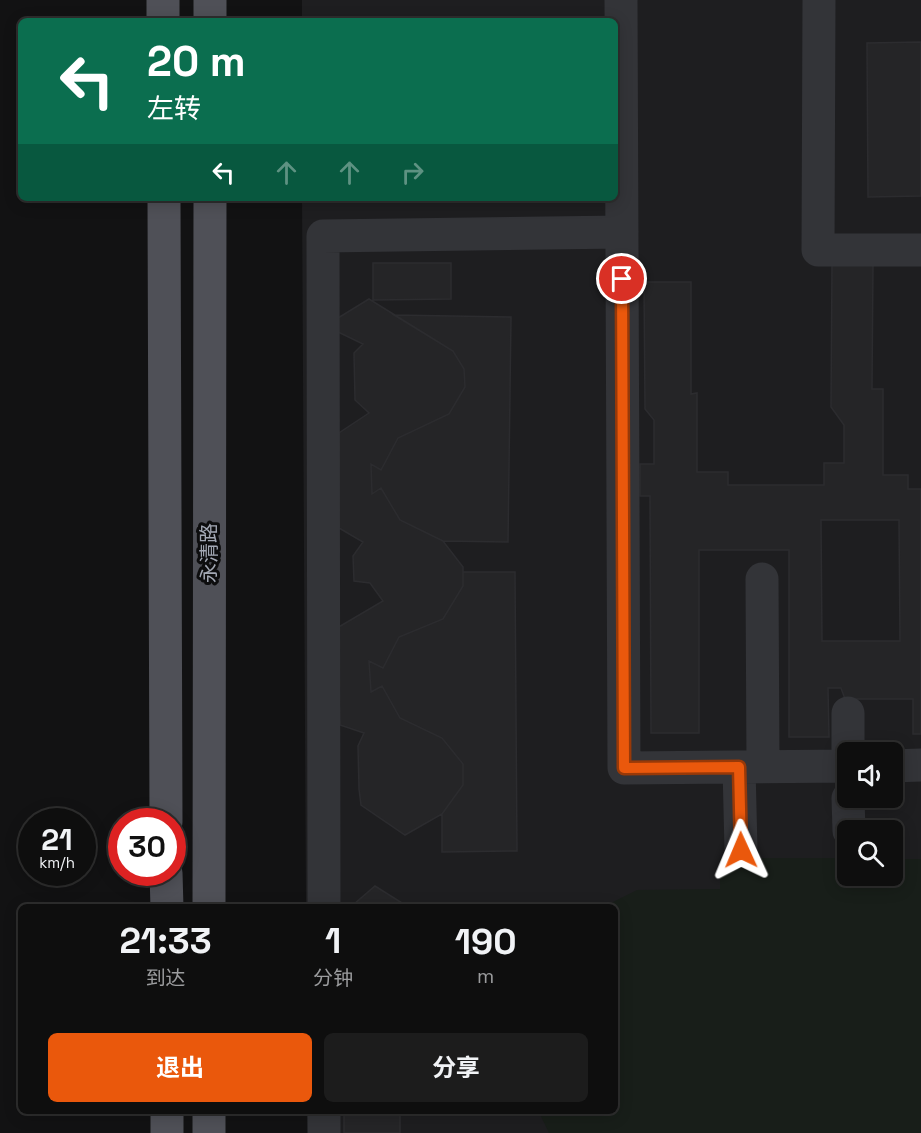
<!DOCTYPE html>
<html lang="zh">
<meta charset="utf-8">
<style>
:root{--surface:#0e0e0e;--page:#1c1c1c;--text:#f1f3f6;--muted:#9b9c9e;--line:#2e2e2e;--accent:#ea580c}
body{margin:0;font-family:"Space Grotesk","Noto Sans SC",sans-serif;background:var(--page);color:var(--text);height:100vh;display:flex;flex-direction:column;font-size:22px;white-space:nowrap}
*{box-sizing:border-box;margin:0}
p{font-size:20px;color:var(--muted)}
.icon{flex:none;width:33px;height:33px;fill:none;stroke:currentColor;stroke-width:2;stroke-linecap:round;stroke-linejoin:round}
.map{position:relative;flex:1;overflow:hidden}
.drawer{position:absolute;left:18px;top:904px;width:600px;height:210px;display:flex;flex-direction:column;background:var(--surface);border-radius:9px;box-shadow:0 3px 15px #0003,0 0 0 2px var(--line)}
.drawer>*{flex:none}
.hud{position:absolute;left:18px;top:18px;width:600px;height:183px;border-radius:9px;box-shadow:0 3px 15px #0003,0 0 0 2px var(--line);background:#0b6e4f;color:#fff;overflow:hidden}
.buttons{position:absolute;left:837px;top:742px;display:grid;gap:12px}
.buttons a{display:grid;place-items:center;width:66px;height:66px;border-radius:9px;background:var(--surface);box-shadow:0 3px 15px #0003,0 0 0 2px var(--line);font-size:30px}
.speed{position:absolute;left:18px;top:808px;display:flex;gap:12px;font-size:30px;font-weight:700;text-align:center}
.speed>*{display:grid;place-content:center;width:78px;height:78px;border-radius:50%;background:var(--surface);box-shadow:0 3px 15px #0003,0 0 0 2px var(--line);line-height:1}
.speed small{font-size:15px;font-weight:400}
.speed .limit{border:9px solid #d22;background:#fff;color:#111}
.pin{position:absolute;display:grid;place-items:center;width:51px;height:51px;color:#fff;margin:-26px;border:3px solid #fff;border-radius:50%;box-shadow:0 2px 6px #0007}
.me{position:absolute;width:66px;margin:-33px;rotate:359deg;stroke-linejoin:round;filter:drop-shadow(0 0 4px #0008)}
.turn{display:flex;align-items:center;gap:21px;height:126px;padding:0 30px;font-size:27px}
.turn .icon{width:78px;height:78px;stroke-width:2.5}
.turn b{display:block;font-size:42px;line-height:51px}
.lanes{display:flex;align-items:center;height:57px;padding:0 30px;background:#0003;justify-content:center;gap:30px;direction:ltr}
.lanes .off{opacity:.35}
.eta{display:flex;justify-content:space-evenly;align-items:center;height:102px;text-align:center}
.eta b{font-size:36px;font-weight:700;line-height:42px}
.primary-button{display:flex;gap:12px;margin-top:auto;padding:12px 30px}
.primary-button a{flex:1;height:69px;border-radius:9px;background:var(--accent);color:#fff;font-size:24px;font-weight:700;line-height:69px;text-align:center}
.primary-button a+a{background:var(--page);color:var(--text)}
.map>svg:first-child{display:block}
.built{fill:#1e1e20;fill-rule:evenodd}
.green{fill:#181e19}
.building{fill:#252527;stroke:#2c2c2f;stroke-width:1.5;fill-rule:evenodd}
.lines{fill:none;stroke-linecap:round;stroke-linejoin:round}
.minor{stroke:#333438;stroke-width:33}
.major{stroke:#4f5057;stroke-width:33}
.route-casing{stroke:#983908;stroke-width:15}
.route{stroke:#ea580c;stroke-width:10}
.labels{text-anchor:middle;stroke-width:6;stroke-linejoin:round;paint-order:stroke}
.street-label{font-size:20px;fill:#a3a8b4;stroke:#0d0d0e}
</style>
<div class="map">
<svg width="921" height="1133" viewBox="0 0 921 1133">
<rect width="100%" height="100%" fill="#121213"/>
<path class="built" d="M 302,0 L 921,0 L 921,1133 L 308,1133 L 307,1112 L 615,1112 L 615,908 L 306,907 L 302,198 L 615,198 L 615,21 L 302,21 ZM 848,753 L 892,753 L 892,798 L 848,798 ZM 848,831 L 892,831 L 892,876 L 848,876 Z"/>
<path class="green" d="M 720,858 L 847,858 L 848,876 L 892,876 L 893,859 L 921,859 L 921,1133 L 549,1133 L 539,1112 L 615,1112 L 615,908 L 603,907 L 637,890 L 720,889 Z"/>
<path class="building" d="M 921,42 L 921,196 L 868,197 L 867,43 Z
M 400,198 L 598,198 L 598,200 Z
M 373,263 L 451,263 L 451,299 L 373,300 Z
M 832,264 L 873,264 L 872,389 L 883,389 L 883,475 L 908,475 L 908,489 L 921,489 L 921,734 L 913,734 L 913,699 L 845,699 L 841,688 L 828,688 L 829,737 L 789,737 L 789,550 L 699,550 L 699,733 L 651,733 L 650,496 L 640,496 L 640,464 L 654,464 L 654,420 L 645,409 L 644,282 L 691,282 L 691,394 L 697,393 L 697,472 L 728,472 L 728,485 L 824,485 L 824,463 L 844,463 L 844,425 L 831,407 ZM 821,520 L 899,520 L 900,641 L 822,641 Z
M 369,299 L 453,351 L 464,369 L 465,387 L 449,414 L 398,438 L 381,470 L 371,464 L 372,494 L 381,488 L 400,520 L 443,541 L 463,567 L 463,586 L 443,619 L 399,637 L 383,668 L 369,661 L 371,692 L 382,686 L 400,718 L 442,738 L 463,764 L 463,785 L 442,814 L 405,835 L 361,805 L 359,789 L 358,746 L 364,733 L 340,725 L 337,628 L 383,601 L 370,583 L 354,581 L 353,556 L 363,542 L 339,528 L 339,433 L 369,413 L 355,400 L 354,353 L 363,344 L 338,332 L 338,318 Z
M 394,315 L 511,317 L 508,542 L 443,541 L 400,520 L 381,488 L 372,494 L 371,464 L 381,470 L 398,438 L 449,414 L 465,387 L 464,369 L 453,351 Z
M 463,572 L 515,572 L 517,851 L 442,852 L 442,814 L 463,785 L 463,764 L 442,738 L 400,718 L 382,686 L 371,692 L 369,661 L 383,668 L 399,637 L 443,619 L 463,586 Z
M 375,886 L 410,908 L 354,908 L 354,904 Z
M 344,1112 L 400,1112 L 400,1133 L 344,1133 Z"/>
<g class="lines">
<path class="minor" d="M 621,0 L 624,768 L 848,766
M 819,0 L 818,250 L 921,250
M 762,579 L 763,766
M 848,713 L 848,753
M 892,766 L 921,765
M 739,767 L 741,850
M 848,798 L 849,831
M 324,908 L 323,236 L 622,232
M 324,1112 L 324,1133"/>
<path class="major" d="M 163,0 L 163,21
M 210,21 L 210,0
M 164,198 L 166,822
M 166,873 L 167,908
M 209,908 L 210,198
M 167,1112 L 167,1133
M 209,1133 L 209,1112"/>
</g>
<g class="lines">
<g class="route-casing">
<path id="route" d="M 622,279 L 624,768 L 739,767 L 741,850"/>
</g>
<use href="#route" class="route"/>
</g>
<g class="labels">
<g class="street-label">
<text transform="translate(209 553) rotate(-90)" y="7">永清路</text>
</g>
</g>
</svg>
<div class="buttons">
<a><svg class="icon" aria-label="sound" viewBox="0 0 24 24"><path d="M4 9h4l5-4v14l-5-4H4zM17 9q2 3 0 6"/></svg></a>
<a><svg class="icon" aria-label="search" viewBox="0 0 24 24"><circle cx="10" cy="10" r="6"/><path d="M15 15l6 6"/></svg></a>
</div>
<div class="speed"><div>21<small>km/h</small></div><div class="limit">30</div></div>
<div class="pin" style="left:622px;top:279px;background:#d93025"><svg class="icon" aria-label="arrive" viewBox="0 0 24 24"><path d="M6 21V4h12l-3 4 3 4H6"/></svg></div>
<svg class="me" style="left:741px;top:850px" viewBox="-20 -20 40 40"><path d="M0-17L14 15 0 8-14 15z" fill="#ea580c" stroke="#fff" stroke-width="4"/></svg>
<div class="hud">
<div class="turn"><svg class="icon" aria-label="left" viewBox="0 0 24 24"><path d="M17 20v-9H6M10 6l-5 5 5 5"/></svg><div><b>20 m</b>左转</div></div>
<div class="lanes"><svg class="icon" aria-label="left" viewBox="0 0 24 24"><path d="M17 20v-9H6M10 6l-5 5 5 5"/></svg><svg class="icon off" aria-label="ahead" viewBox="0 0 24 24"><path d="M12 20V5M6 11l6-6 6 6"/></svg><svg class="icon off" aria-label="ahead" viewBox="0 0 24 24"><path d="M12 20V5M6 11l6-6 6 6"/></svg><svg class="icon off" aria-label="right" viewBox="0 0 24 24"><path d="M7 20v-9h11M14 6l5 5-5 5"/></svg></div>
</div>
<section class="drawer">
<div class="eta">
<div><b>21:33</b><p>到达</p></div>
<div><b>1</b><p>分钟</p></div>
<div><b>190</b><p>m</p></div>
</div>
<div class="primary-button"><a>退出</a><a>分享</a></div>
</section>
</div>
